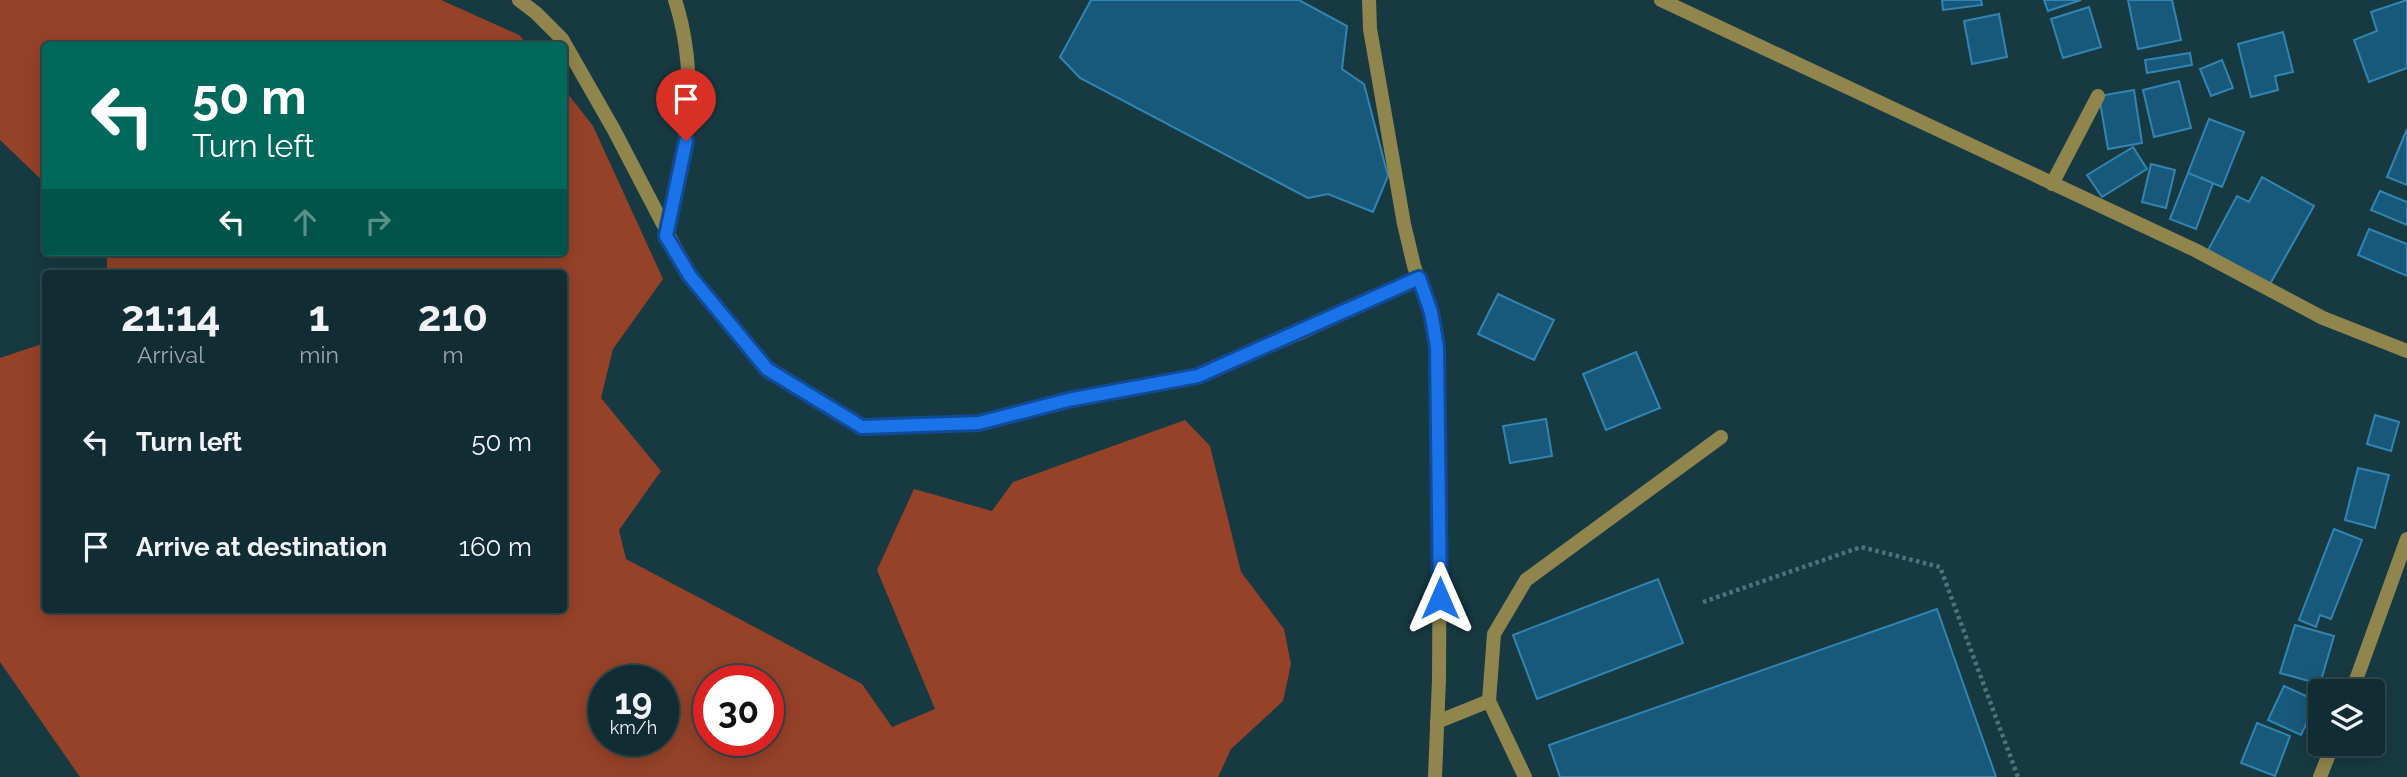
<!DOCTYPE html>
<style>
:root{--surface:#112c32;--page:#1e383e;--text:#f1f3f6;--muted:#9ca7ac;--line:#30484d}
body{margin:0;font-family:Raleway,sans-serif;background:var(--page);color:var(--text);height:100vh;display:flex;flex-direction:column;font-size:26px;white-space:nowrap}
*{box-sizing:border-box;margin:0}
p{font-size:23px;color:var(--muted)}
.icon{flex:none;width:38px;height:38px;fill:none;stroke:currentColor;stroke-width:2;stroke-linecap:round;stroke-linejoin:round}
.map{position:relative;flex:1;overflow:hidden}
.sheet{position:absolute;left:42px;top:270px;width:525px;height:343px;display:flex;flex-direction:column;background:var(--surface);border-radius:7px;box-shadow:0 4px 18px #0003,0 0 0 2px var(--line)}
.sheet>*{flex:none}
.hud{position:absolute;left:42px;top:42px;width:525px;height:214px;border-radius:7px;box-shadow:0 4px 18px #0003,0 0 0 2px var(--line);background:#00695c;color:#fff;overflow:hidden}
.controls{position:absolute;left:2308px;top:679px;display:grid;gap:14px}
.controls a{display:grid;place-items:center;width:77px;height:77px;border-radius:7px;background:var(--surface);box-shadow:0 4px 18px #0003,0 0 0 2px var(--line);font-size:35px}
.speed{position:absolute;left:588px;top:665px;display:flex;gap:14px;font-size:35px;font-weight:700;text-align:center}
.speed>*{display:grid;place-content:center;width:91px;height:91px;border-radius:50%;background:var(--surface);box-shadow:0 4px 18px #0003,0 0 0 2px var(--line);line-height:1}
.speed small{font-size:18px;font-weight:400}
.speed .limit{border:10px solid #d22;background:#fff;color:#111}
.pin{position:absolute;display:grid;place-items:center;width:60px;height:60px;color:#fff;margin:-72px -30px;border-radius:50% 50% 50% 0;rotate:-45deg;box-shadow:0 0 7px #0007}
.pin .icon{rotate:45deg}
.me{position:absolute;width:77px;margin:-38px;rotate:0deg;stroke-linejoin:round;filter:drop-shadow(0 0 5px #0008)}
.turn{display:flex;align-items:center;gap:24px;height:147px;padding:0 35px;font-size:32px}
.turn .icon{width:91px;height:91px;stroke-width:2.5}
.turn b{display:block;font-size:49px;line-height:60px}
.lanes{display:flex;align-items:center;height:66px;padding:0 35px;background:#0003;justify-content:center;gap:35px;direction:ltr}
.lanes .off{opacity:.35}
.eta{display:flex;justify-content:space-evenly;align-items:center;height:119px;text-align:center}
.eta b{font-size:42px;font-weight:700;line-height:49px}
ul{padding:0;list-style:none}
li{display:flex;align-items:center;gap:21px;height:105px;padding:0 35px}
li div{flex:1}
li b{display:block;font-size:26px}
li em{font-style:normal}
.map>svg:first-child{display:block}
.green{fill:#964229;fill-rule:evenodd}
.building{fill:#18597b;stroke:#3285b3;stroke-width:2}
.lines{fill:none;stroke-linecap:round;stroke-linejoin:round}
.path{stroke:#4c747e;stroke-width:4.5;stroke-dasharray:3.5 3.5;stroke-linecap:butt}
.service{stroke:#91854e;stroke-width:14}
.minor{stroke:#91854e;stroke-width:14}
.route-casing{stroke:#114b97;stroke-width:18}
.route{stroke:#1a73e8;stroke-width:12}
</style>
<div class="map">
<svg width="2407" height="777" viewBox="0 0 2407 777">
<rect width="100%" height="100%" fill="#173a42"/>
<path class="green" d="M 0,0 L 441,0 L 519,35 L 528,45 L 46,46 L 45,183 L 0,140 Z
M 564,89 L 593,126 L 663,279 L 613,349 L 601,398 L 661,471 L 619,530 L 626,559 L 862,684 L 892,727 L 935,709 L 877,570 L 914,489 L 992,511 L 1013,482 L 1185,420 L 1210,446 L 1241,572 L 1284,629 L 1291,664 L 1283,701 L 1231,749 L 1218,777 L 80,777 L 0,662 L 0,358 L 45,343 L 46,609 L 564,609 L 564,273 L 107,273 L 107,252 L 564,252 ZM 604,681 L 663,681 L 663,740 L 604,740 ZM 709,681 L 768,681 L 768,740 L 709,740 Z"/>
<path class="building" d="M 1091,0 L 1299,0 L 1347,26 L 1342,69 L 1364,84 L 1388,176 L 1373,212 L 1328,194 L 1308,198 L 1080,78 L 1060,57 Z
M 1942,0 L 1981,0 L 1982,5 L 1943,10 Z
M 2044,0 L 2081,0 L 2048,11 Z
M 2128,0 L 2172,0 L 2181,40 L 2138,49 Z
M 2407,0 L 2407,68 L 2369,82 L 2354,40 L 2377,31 L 2371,12 Z
M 2089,7 L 2101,47 L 2063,58 L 2051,19 Z
M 1999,14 L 2007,57 L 1972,64 L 1964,21 Z
M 2283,32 L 2293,72 L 2275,76 L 2278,90 L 2251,97 L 2238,44 Z
M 2190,53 L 2192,65 L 2147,73 L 2145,60 Z
M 2222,60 L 2233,88 L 2211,96 L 2200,69 Z
M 2179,81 L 2191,128 L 2154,137 L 2143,90 Z
M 2134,90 L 2142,143 L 2108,149 L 2099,96 Z
M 2209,119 L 2244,132 L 2222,187 L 2188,173 Z
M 2407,129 L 2407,185 L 2387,177 Z
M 2133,147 L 2147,169 L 2102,197 L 2087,175 Z
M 2151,164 L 2175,170 L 2166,208 L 2142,202 Z
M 2188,173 L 2213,183 L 2196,229 L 2170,219 Z
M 2262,177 L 2314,206 L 2270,284 L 2208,250 L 2237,196 L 2249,202 Z
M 2380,191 L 2407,202 L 2407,225 L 2371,210 Z
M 2369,229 L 2407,244 L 2407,276 L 2358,255 Z
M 1498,294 L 1554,320 L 1534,360 L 1478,334 Z
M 1636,352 L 1660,408 L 1606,430 L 1583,374 Z
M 2375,415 L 2399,422 L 2391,451 L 2367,444 Z
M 1546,419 L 1552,456 L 1510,463 L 1503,426 Z
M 2358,468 L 2389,475 L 2375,528 L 2345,520 Z
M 2334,529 L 2362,540 L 2331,619 L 2320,615 L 2316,627 L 2299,620 Z
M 1658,579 L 1683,643 L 1537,699 L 1513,635 Z
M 1937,609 L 1996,777 L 1560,777 L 1549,745 Z
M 2295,625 L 2334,636 L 2320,684 L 2280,673 Z
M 2284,686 L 2317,701 L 2301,735 L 2268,720 Z
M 2257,723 L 2290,736 L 2275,776 L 2241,763 Z"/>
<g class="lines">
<path class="path" d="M 1703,602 L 1861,547 L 1940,567 L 2018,777"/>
<path class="service" d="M 519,0 L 536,13 L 562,39 L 614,130 L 690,276 L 767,369 L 862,427 L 979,423 L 1068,400 L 1198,376 L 1305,331 L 1419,278
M 666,236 C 685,156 701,80 675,0
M 1489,701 L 1525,777
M 1437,722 L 1489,701 L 1494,634 L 1526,580 L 1721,437"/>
<path class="minor" d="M 1369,0 L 1370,29 L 1404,224 L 1414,266 L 1436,331 L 1440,491 L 1439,679 L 1435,777
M 1661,0 L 2195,250 L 2323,318 L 2407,351
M 2052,184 L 2098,96
M 2352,691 L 2407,539
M 2320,777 L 2333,744"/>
</g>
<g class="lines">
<g class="route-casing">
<path id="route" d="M 686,141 L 666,236 L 690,276 L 767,369 L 862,427 L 979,423 L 1068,400 L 1198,376 L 1419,278 L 1431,312 L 1437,347 L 1440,598"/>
</g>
<use href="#route" class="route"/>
</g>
</svg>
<div class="controls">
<a><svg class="icon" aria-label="layers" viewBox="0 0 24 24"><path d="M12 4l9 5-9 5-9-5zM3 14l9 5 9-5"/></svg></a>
</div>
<div class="speed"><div>19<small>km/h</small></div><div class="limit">30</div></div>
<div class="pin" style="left:686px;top:141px;background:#d93025"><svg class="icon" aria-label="arrive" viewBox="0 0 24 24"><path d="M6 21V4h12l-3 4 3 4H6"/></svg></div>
<svg class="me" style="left:1440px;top:598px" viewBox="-20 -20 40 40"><path d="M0-17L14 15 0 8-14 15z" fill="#1a73e8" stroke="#fff" stroke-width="4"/></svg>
<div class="hud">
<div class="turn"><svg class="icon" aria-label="left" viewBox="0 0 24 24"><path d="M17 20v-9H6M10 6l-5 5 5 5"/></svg><div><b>50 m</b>Turn left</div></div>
<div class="lanes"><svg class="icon" aria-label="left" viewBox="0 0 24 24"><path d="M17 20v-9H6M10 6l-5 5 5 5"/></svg><svg class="icon off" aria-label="ahead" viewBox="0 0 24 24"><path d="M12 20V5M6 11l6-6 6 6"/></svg><svg class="icon off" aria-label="right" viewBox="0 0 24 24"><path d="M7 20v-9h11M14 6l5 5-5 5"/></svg></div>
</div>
<section class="sheet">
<div class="eta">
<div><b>21:14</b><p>Arrival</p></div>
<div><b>1</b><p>min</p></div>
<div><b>210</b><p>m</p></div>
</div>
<ul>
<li><svg class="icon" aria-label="left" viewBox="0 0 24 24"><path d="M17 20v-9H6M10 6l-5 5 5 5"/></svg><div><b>Turn left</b></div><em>50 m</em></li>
<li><svg class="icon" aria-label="arrive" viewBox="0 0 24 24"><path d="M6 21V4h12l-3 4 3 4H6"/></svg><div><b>Arrive at destination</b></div><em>160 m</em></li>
</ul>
</section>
</div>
